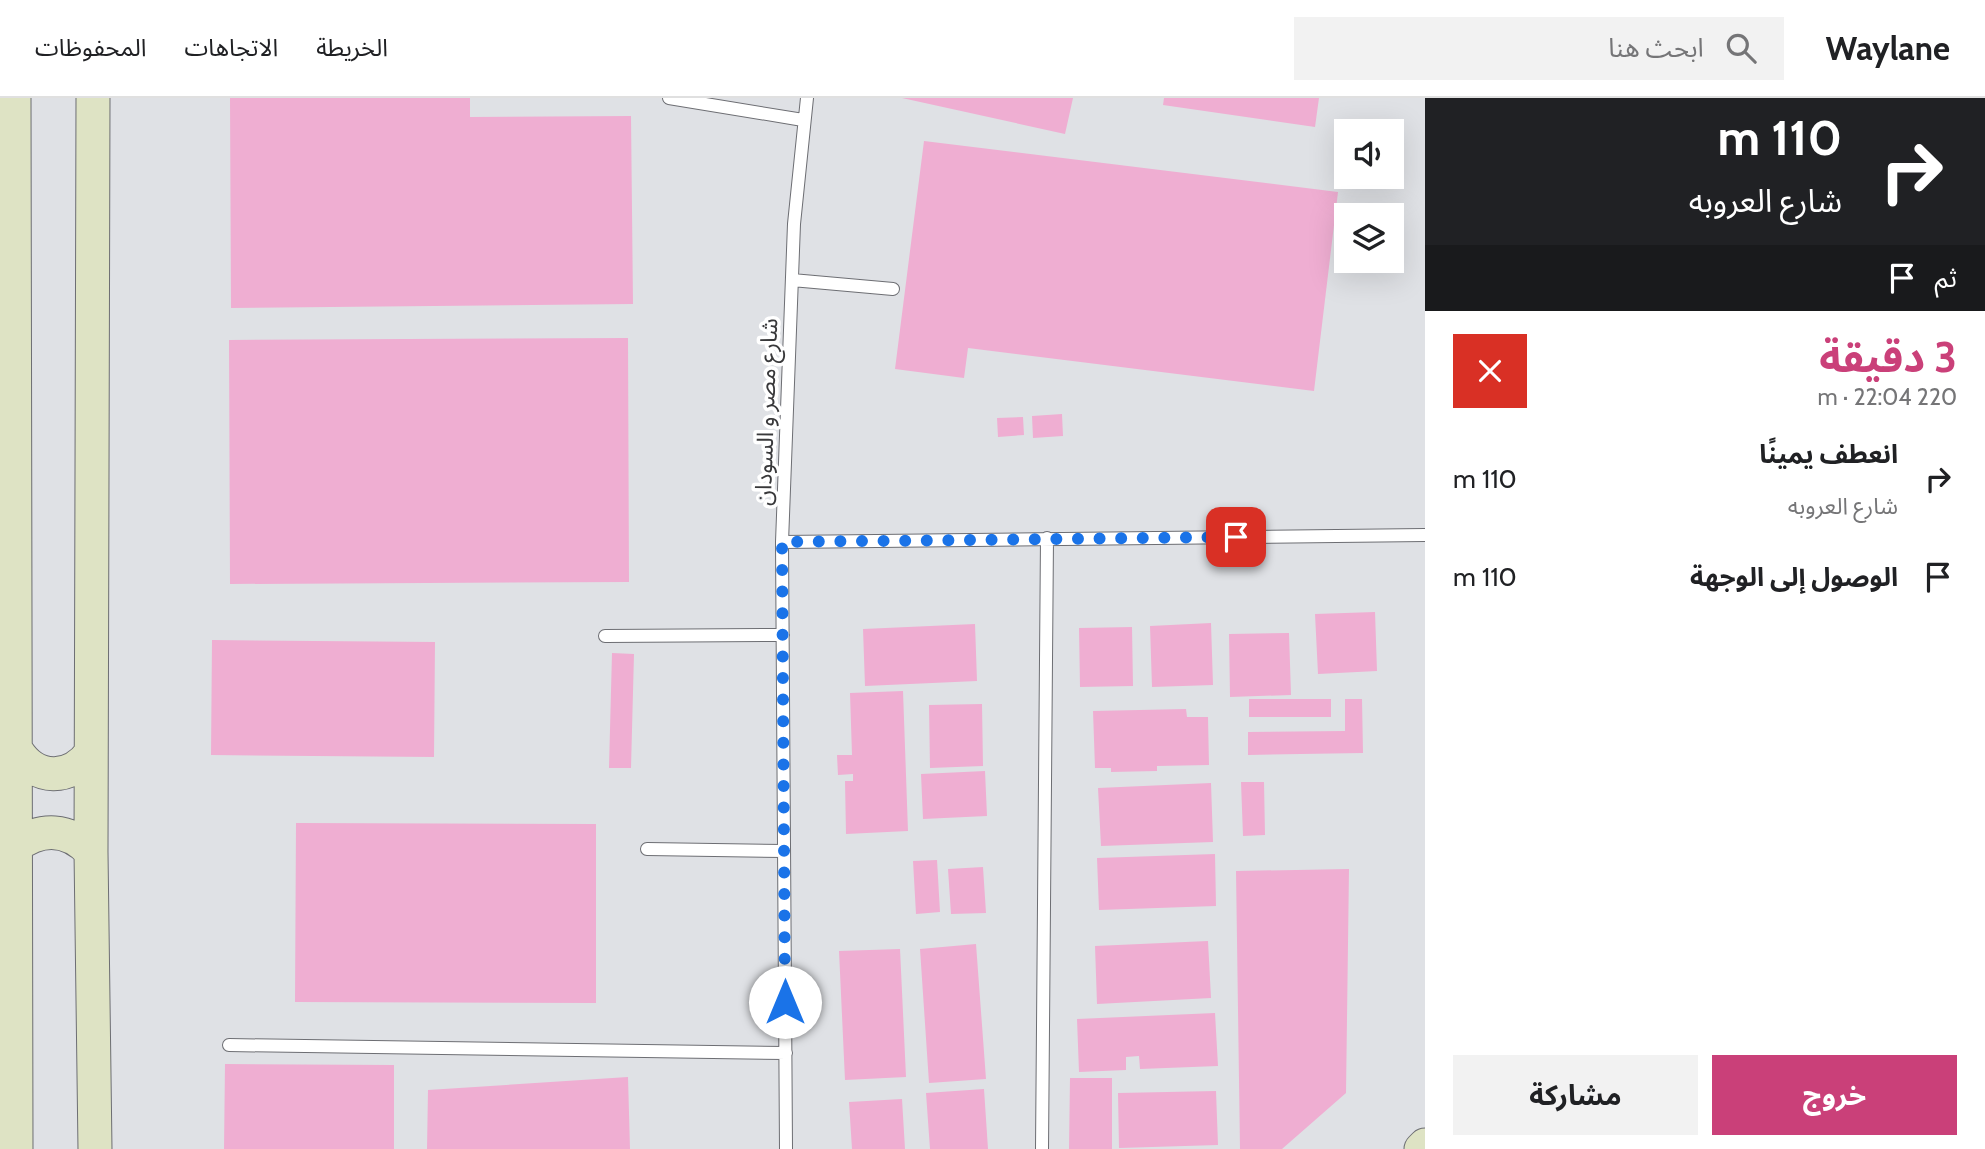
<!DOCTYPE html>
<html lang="ar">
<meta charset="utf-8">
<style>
:root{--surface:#fff;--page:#f2f2f2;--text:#202124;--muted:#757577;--line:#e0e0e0;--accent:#ca4079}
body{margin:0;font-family:Cabin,"Noto Sans Arabic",sans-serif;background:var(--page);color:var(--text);direction:rtl;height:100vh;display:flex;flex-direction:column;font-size:26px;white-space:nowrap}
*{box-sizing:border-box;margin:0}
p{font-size:23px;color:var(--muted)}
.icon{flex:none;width:38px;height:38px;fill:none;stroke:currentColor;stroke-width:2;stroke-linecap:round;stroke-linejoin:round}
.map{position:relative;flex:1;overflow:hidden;direction:ltr}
.details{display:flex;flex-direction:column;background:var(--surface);width:560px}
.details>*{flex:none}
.guide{background:#202124;color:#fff;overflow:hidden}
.buttons{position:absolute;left:1334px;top:21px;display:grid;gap:14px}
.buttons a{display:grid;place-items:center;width:70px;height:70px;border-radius:0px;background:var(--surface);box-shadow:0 7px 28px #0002;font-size:35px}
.pin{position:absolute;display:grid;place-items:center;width:60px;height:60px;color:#fff;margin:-30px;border-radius:14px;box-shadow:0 4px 10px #0006}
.me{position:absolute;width:77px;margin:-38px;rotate:0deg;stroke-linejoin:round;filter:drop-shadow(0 0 5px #0008)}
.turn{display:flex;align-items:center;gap:24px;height:147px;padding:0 28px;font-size:32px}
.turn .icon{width:91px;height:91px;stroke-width:2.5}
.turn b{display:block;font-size:49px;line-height:60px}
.then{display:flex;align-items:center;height:66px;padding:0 28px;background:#0003;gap:14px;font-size:26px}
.round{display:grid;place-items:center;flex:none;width:74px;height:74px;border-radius:0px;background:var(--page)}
.head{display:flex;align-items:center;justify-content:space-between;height:119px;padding:0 28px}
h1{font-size:42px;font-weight:700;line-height:52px;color:var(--accent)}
.cta{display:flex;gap:14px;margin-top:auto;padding:14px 28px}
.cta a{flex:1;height:80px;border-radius:0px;background:var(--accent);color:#fff;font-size:28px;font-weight:700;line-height:80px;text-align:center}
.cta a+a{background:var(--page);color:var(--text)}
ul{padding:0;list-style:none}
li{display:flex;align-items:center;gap:21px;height:98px;padding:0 28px}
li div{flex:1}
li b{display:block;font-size:26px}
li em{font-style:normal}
header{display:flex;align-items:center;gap:42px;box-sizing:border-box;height:98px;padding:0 35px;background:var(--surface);border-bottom:2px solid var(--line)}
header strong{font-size:33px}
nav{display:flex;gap:38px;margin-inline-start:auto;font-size:24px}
.search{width:490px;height:63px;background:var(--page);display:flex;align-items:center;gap:18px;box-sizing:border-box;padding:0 24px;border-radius:0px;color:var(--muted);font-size:26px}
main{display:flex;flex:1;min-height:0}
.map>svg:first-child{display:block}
.building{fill:#efaed2}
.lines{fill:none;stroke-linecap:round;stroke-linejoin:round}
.lane-casing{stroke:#6d6e73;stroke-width:14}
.secondary-casing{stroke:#6d6e73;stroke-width:35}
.lane{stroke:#fff;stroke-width:12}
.secondary{stroke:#dee3c4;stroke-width:33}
.route{stroke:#1a73e8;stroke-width:12;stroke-dasharray:0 21.6}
.labels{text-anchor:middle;stroke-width:7;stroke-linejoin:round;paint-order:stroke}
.street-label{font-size:23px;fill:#38383a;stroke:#fff}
</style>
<header>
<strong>Waylane</strong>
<div class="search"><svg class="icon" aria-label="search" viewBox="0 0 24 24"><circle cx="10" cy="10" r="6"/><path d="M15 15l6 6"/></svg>ابحث هنا</div>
<nav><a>الخريطة</a><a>الاتجاهات</a><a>المحفوظات</a></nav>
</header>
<main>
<section class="details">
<div class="guide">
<div class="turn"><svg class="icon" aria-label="right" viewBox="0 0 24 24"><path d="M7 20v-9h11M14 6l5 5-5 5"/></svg><div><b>110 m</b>شارع العروبه</div></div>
<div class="then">ثم<svg class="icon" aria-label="arrive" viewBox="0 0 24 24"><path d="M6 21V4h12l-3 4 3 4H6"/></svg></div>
</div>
<div class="head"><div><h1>3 دقيقة</h1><p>220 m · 22:04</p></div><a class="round" style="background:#d93025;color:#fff"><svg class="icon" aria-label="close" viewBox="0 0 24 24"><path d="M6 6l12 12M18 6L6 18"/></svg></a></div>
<ul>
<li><svg class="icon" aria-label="right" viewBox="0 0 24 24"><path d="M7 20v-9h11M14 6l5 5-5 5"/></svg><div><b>انعطف يمينًا</b><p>شارع العروبه</p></div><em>110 m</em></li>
<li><svg class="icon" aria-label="arrive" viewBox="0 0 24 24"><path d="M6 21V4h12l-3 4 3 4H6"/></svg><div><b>الوصول إلى الوجهة</b></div><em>110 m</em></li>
</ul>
<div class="cta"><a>خروج</a><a>مشاركة</a></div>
</section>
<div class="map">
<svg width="1425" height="1051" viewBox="0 0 1425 1051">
<rect width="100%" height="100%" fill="#dfe1e5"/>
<path class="building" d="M 230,0 L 470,0 L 470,19 L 631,18 L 633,206 L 231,210 Z
M 902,0 L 1073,0 L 1065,36 Z
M 1164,0 L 1319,0 L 1315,29 L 1163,7 Z
M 924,43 L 1338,94 L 1314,293 L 968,250 L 964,280 L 895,271 Z
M 628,240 L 629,484 L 230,486 L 229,242 Z
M 1062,316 L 1063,338 L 1033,340 L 1032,318 Z
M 1023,319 L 1024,337 L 998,339 L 997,320 Z
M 1375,514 L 1377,573 L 1318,576 L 1315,516 Z
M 1211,525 L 1213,587 L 1152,589 L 1150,528 Z
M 975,526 L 977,583 L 865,588 L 863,531 Z
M 1132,529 L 1133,588 L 1080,589 L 1079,530 Z
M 1289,535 L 1291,597 L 1230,599 L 1229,536 Z
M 212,542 L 435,544 L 434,659 L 211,657 Z
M 612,555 L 634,556 L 631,670 L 609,670 Z
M 903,593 L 908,733 L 846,736 L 845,683 L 853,683 L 853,676 L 838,677 L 837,657 L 852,657 L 850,595 Z
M 1249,601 L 1331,601 L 1331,619 L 1249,619 Z
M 1345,601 L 1362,601 L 1363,655 L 1248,657 L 1248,634 L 1345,633 Z
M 982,606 L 983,668 L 930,670 L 929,607 Z
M 1186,611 L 1187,619 L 1208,619 L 1209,667 L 1157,668 L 1157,673 L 1111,674 L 1111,670 L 1095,670 L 1093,613 Z
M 985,673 L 987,718 L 923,721 L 921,676 Z
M 1241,684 L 1264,684 L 1265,737 L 1243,738 Z
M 1211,685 L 1213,744 L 1101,748 L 1098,690 Z
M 296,725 L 596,726 L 596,905 L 295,904 Z
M 1215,756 L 1216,808 L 1099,812 L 1097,760 Z
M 937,762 L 940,814 L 916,816 L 913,763 Z
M 983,769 L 986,815 L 951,816 L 948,771 Z
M 1349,771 L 1346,995 L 1282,1051 L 1240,1051 L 1236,773 Z
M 1208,843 L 1211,900 L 1097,906 L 1095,848 Z
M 976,846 L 986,981 L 929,985 L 920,851 Z
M 900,851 L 906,979 L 845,982 L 839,853 Z
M 1215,915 L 1218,968 L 1140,971 L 1139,958 L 1126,959 L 1126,972 L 1079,974 L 1077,921 Z
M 225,966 L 394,967 L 394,1051 L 224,1051 Z
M 628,979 L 630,1051 L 427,1051 L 428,992 Z
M 1070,980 L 1112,980 L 1112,1051 L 1069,1051 Z
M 984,991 L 988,1051 L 930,1051 L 926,995 Z
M 1216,993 L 1218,1047 L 1119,1050 L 1118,995 Z
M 902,1001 L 905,1051 L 852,1051 L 849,1004 Z"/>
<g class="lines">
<g class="lane-casing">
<path id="lane" d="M 669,0 L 803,22
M 792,182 L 893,191
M 782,444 L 1425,437
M 605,538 L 783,537
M 647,751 L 784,753
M 229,947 L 786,955
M 786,1051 L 782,444 L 794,126 L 807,0
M 1042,1051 L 1047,440"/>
</g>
<g class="secondary-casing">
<path id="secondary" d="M 14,0 L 16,1051
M 93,0 L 91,754 L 95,1051
M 17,653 C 36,683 70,683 91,655
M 16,748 C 41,729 69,730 91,754
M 1421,1051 L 1425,1047"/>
</g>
<use href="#lane" class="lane"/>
<use href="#secondary" class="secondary"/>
</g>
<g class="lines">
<path class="route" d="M 785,904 L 782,444 L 1236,439"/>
</g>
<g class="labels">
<g class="street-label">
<text transform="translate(766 314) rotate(-88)" y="8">شارع مصر و السودان</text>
</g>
</g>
</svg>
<div class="buttons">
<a><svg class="icon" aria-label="sound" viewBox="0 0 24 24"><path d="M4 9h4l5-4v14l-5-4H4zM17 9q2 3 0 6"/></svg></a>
<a><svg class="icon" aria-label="layers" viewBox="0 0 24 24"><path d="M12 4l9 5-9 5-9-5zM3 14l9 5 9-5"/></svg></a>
</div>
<div class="pin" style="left:1236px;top:439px;background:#d93025"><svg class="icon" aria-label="arrive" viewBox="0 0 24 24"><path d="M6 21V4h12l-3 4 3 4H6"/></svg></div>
<svg class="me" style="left:785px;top:904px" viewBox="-20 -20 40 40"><circle r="19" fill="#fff"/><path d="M0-13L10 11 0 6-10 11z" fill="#1a73e8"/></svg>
</div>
</main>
